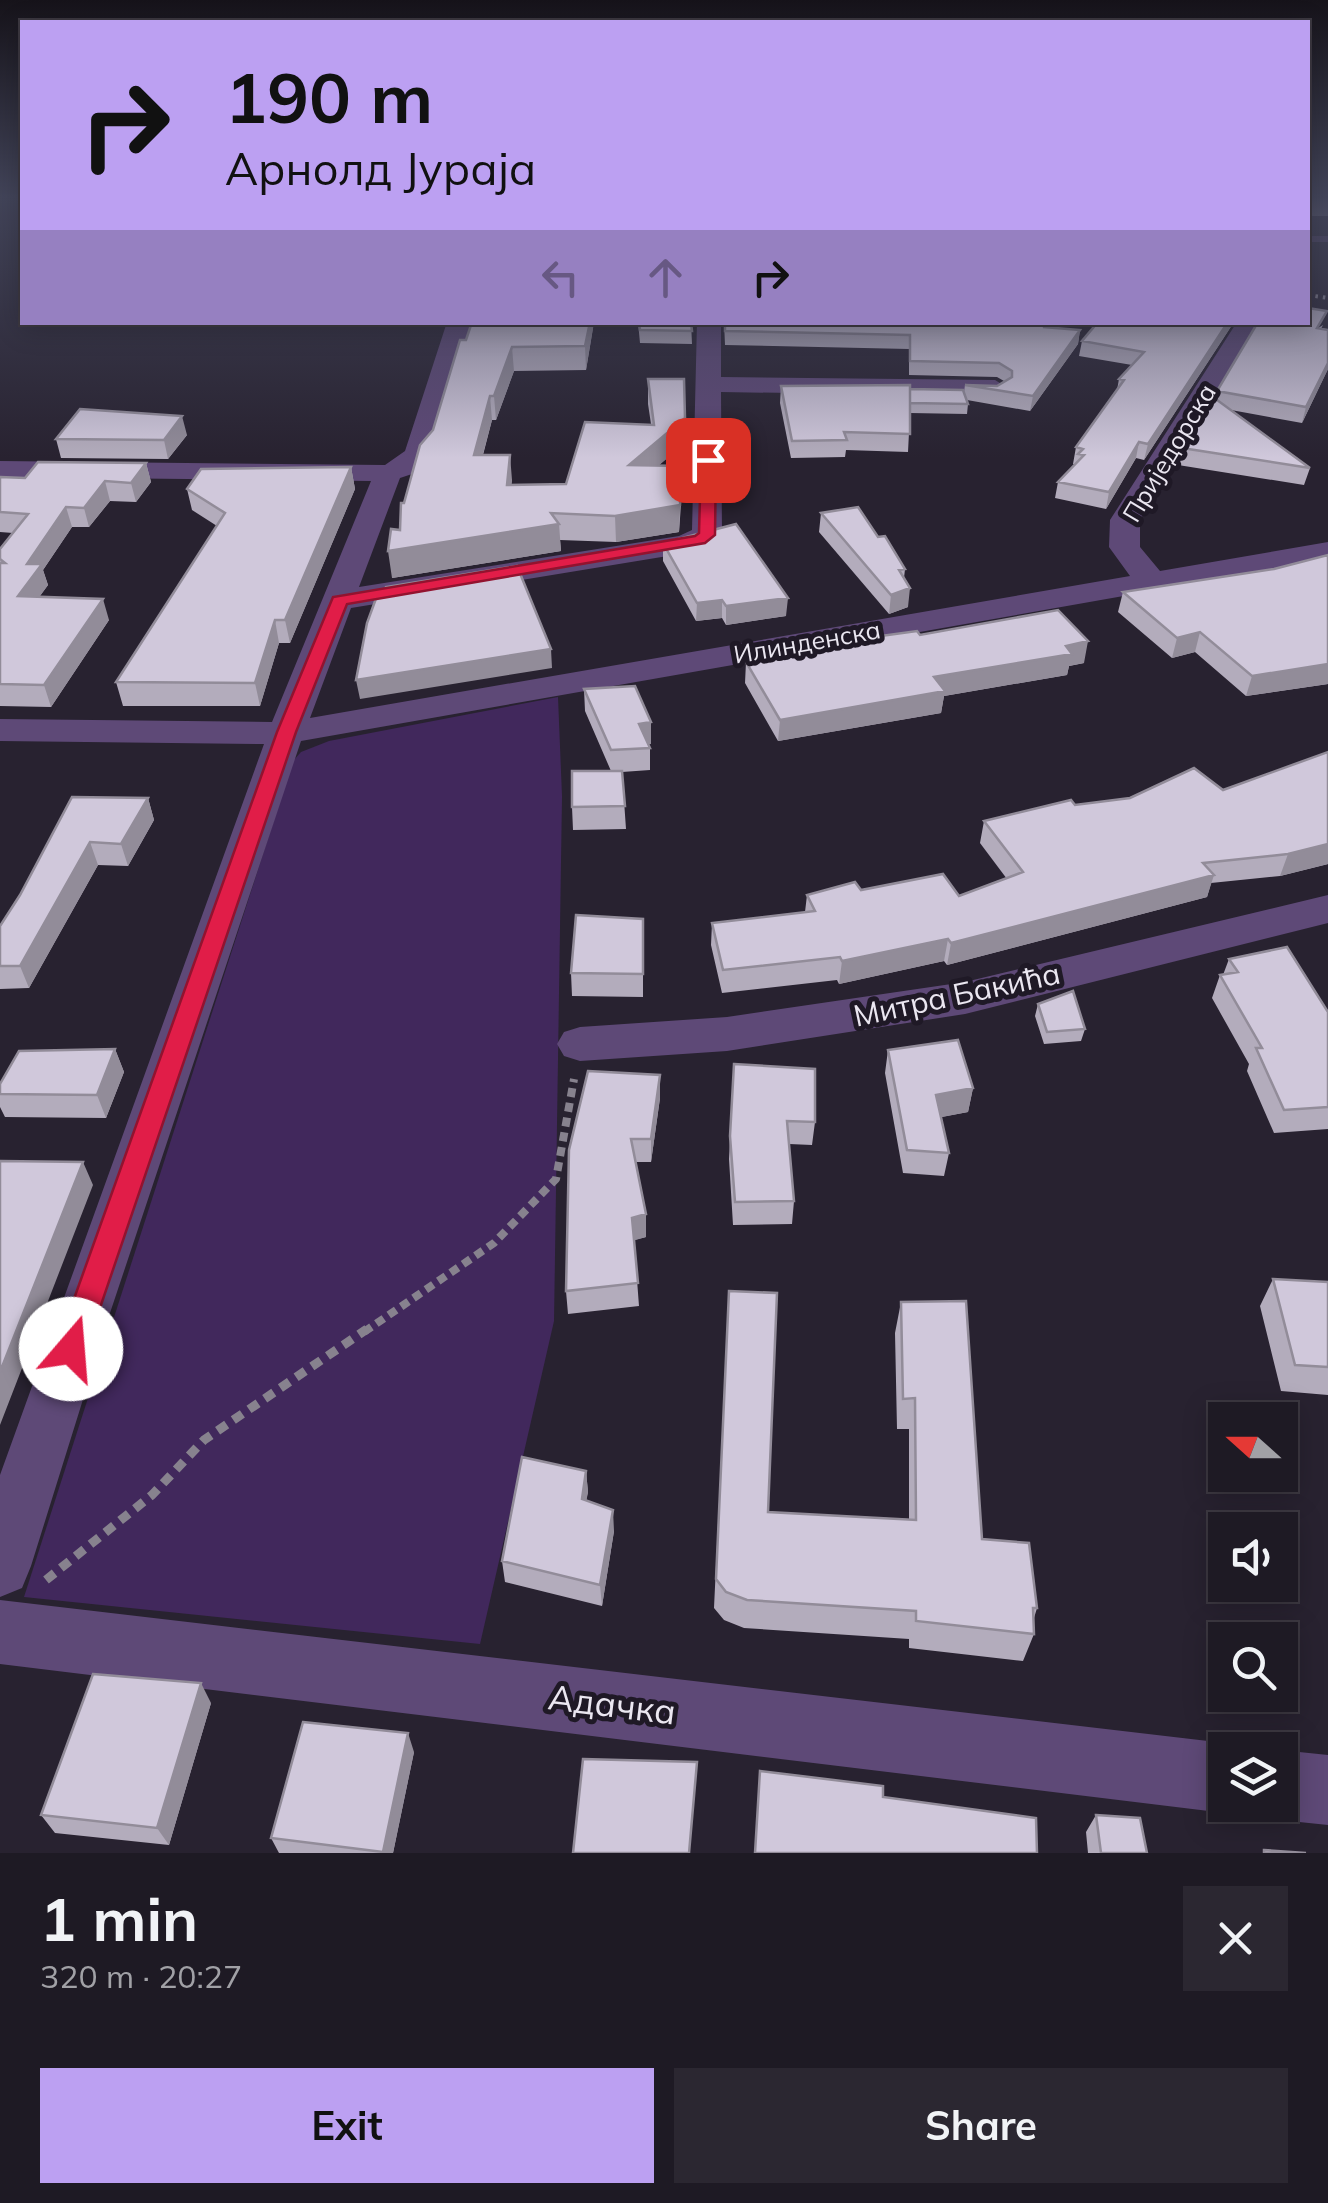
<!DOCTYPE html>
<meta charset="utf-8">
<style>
:root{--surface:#1e1a24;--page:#2b2731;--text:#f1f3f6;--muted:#a1a1a6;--line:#3c3841;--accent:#bca0f2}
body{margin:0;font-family:Mulish,sans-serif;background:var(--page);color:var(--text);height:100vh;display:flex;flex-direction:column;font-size:38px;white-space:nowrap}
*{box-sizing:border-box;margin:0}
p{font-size:32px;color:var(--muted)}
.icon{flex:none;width:55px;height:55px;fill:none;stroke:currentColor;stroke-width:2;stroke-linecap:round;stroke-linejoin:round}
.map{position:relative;height:1853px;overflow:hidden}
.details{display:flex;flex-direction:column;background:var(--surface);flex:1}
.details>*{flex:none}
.guide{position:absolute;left:20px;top:20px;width:1290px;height:305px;border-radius:0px;box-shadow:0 5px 25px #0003,0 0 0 2px var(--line);background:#bca0f2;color:#111;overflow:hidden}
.needle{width:65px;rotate:291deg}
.controls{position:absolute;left:1208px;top:1402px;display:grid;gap:20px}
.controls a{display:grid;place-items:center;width:90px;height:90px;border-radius:0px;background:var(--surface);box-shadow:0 5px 25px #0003,0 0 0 2px var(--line);font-size:50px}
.pin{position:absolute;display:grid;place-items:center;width:85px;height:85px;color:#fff;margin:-42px;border-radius:20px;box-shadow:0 5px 15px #0006}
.me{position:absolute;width:110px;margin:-55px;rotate:18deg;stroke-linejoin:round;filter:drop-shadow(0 0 8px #0008)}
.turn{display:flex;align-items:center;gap:35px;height:210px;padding:0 40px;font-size:45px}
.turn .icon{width:130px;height:130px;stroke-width:2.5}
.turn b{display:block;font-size:70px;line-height:85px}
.lanes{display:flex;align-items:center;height:95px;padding:0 40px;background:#0003;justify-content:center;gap:50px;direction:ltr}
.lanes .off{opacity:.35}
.round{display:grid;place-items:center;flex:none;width:105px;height:105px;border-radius:0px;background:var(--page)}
.headline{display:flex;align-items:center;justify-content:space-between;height:170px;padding:0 40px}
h1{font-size:60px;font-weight:700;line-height:75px}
.primary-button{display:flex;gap:20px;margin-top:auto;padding:20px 40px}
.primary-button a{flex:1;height:115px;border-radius:0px;background:var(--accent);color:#111;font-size:40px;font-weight:700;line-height:115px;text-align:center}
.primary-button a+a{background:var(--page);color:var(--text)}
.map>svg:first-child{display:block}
.green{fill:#41285c}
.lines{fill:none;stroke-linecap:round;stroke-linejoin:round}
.path-far1{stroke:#87828e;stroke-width:8;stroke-dasharray:9 6;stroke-linecap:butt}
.path{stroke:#87828e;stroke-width:9;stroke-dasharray:11 8;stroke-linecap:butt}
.lane{fill:#5e4977;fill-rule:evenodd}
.street{fill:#5e4977;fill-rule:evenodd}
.rail{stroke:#9f9aa6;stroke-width:4;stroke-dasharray:2.5 5;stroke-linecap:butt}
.wall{fill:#b3acbc}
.shaded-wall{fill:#928c99}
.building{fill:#d0c8db;stroke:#928c99;stroke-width:2.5}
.route{fill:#e11d48;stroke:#92132f;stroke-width:2.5}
.labels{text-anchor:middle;stroke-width:10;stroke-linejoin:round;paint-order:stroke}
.far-street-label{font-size:25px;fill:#ebe7f1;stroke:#1f1926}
.street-label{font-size:30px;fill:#ebe7f1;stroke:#1f1926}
.near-street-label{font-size:35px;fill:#ebe7f1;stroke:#1f1926}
</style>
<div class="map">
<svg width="1328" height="1853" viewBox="0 0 1328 1853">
<rect width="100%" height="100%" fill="#282230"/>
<path class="green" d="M 558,697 L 562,796 L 554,1321 L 480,1644 L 24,1597 L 293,761 L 301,752 L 329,741 Z"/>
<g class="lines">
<path class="path-far1" d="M 364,1332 L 494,1243 L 556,1179 L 574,1079"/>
<path class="path" d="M 46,1580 L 152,1495 L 204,1440 L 367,1329"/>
<path class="lane" d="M 1308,236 L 1328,236 L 1328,242 L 1308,242 Z"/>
<path class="street" d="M 447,322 L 471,322 L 432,454 L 415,473 L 400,478 L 359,587 L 679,536 L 692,530 L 697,322 L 721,322 L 721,377 L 995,380 L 1008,388 L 995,396 L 721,392 L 722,535 L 718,541 L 686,553 L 351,608 L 310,718 L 1130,576 L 1109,547 L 1110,520 L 1237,322 L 1260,322 L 1140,520 L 1140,547 L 1160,571 L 1328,542 L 1328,560 L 301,741 L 110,1313 L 31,1566 L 22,1588 L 0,1597 L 0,1475 L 264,744 L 0,741 L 0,719 L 272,722 L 371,481 L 0,477 L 0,461 L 385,465 L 405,451 Z
M 1328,895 L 1328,923 L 965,1014 L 727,1051 L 580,1061 L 564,1056 L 557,1044 L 564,1032 L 580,1027 L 727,1017 L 965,982 Z
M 0,1600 L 1225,1743 L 1241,1750 L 1225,1750 L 1225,1805 L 1244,1805 L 1225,1813 L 0,1664 Z
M 1280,1750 L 1328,1755 L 1328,1825 L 1280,1820 L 1255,1810 L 1253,1805 L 1280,1805 Z"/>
<path class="rail" d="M 1308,295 L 1328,298"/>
</g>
<path class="wall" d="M 1308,198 L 1328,198 L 1328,216 L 1308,216 Z
M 594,322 L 586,370 L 514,371 L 496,420 L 492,420 L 483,455 L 512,480 L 511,485 L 566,484 L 651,424 L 648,404 L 648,379 L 685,443 L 659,465 L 682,491 L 679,532 L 616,542 L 560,540 L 561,551 L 392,578 L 404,503 L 433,430 L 460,340 Z
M 638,322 L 691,322 L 692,344 L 640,343 Z
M 724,322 L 1043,322 L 1044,327 L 1080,330 L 1078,344 L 1030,411 L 967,400 L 968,404 L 967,414 L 910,413 L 908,452 L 846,450 L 845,457 L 791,458 L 780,403 L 781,386 L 964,392 L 965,385 L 997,386 L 1004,381 L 997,377 L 909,375 L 909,349 L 725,345 Z
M 1234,322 L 1144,460 L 1136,458 L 1106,509 L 1055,498 L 1058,482 L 1075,464 L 1073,464 L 1076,447 L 1117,390 L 1119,379 L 1132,365 L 1079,356 L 1082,341 Z
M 1323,325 L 1321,329 L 1328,369 L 1302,423 L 1231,410 L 1310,468 L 1304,485 L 1178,465 L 1182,448 L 1215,398 L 1217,391 Z
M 187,435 L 168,459 L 61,458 L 56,439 Z
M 146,463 L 151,482 L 136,502 L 110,501 L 89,527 L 72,527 L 43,570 L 48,585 L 39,597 L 109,620 L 51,707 L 0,706 L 0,549 L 13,533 L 0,532 L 0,477 L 25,478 Z
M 351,467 L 355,489 L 290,643 L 279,643 L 260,706 L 123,706 L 116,682 L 217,526 L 192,510 L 187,489 Z
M 821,513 L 878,537 L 905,569 L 904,578 L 908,607 L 889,614 L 819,532 Z
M 663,543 L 786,616 L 726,625 L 722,618 L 696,621 L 663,561 Z
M 1328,555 L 1328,684 L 1246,696 L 1195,652 L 1172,658 L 1118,612 L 1123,592 L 1274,569 Z
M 920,635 L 1084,663 L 1069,666 L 1067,675 L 944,696 L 941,713 L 778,741 L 745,683 L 746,662 L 808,650 L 808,646 Z
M 584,689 L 651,744 L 648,744 L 650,748 L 650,770 L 622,772 L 626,829 L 573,830 L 572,807 L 611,771 L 585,711 Z
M 1328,752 L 1328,864 L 1280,876 L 1211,883 L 1207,897 L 947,965 L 944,961 L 839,984 L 837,980 L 722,993 L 711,945 L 712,923 L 805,912 L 807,895 L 861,890 L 959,896 L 1007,879 L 980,843 L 984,821 L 1075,805 L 1223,790 Z
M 148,798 L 154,820 L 128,866 L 98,865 L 29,988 L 0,989 L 0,926 L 20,895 Z
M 643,919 L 643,997 L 572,996 L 571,973 Z
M 1229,959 L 1328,1012 L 1328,1129 L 1274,1133 L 1247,1071 L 1249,1064 L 1212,998 L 1220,975 L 1223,975 Z
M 1038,1004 L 1085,1029 L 1081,1041 L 1044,1044 L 1035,1016 Z
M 115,1049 L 124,1072 L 106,1118 L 5,1117 L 0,1107 L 0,1084 Z
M 888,1050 L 973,1088 L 968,1112 L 941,1117 L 949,1153 L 944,1176 L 903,1173 L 885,1073 Z
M 734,1064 L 815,1122 L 812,1145 L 789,1144 L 794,1201 L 792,1224 L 733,1225 L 729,1159 Z
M 660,1075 L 660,1098 L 651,1162 L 635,1162 L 646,1237 L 634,1240 L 639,1306 L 568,1314 L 566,1291 L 569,1150 Z
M 1273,1279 L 1328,1282 L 1328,1395 L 1281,1391 L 1260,1306 Z
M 729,1291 L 768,1512 L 909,1519 L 909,1429 L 897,1429 L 895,1333 L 901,1302 L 982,1539 L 1037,1608 L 1034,1618 L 1034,1634 L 1023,1661 L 909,1648 L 909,1639 L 744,1628 L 724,1620 L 714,1608 Z
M 586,1471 L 588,1492 L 586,1500 L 614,1531 L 602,1606 L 505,1582 L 502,1561 Z
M 211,1703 L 169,1845 L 55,1833 L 41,1815 Z
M 414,1752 L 393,1853 L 279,1853 L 271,1838 Z
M 1096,1815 L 1147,1853 L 1088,1853 L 1086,1832 Z"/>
<path class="shaded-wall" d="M 590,322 L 594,322 L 586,370 L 585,346 Z
M 1228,322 L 1234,322 L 1144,460 L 1148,444 Z
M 1080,330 L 1078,344 L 1030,411 L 1033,396 Z
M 512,347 L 514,371 L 496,420 L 494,396 Z
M 1328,363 L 1328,369 L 1302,423 L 1306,407 Z
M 490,396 L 492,420 L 476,480 L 474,455 Z
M 182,416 L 187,435 L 168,459 L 164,440 Z
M 685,418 L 685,443 L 630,490 L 629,465 Z
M 1139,442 L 1136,458 L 1106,509 L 1109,492 Z
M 510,455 L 512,480 L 509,511 L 507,485 Z
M 146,463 L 151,482 L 136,502 L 131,483 Z
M 682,466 L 679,532 L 616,542 L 615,516 Z
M 351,467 L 355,489 L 290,643 L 285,620 Z
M 105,481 L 110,501 L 89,527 L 84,508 Z
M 66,507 L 72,527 L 43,570 L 48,585 L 25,617 L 18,596 L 27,564 Z
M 559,524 L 561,551 L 392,578 L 388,551 Z
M 910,588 L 908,607 L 889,614 L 891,595 Z
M 788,598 L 786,616 L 726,625 L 726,606 Z
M 103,599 L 109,620 L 51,707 L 44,685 Z
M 722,600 L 722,618 L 696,621 L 697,603 Z
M 275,620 L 279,643 L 260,706 L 255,683 Z
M 1200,632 L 1195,652 L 1172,658 L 1177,638 Z
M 1088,641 L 1084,663 L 1069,666 L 1067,675 L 944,696 L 941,713 L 778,741 L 780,720 L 934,677 Z
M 551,649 L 552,668 L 360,699 L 356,680 Z
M 1328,664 L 1328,684 L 1246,696 L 1252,676 Z
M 651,722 L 651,744 L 639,746 L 639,724 Z
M 148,798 L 154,820 L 128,866 L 121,844 Z
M 90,842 L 98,865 L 29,988 L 20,966 Z
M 1328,844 L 1328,864 L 1280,876 L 1288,854 Z
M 1214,875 L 1207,897 L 947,965 L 951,943 Z
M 948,939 L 944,961 L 839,984 L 842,961 Z
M 115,1049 L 124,1072 L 106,1118 L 97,1095 Z
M 660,1075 L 660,1098 L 651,1162 L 651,1139 Z
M 973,1088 L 968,1112 L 932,1119 L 936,1095 Z
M 83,1162 L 93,1185 L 0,1425 L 0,1372 Z
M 646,1214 L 646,1237 L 632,1241 L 632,1218 Z
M 586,1471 L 588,1492 L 583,1520 L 582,1499 Z
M 613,1510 L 614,1531 L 602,1606 L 600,1585 Z
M 201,1683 L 211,1703 L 169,1845 L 157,1828 Z
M 408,1733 L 414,1752 L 393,1853 L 383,1853 Z"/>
<path class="building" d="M 1308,308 L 1327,311 L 1317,328 L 1328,330 L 1328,363 L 1306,407 L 1217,391 L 1258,322 L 1308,322 Z
M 472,322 L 590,322 L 585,346 L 512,347 L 494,396 L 490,396 L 474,455 L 510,455 L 507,485 L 566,484 L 585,422 L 654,425 L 648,379 L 684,379 L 685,418 L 629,465 L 682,466 L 680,505 L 615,516 L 551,513 L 559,524 L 388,551 L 391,529 L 400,530 L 401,503 L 404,503 L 420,445 L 433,430 L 460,340 L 466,340 Z
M 639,322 L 691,322 L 692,331 L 640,330 Z
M 725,322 L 1043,322 L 1044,327 L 1080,330 L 1033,396 L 965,385 L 997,386 L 1012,377 L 1012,371 L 999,363 L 910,361 L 910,335 L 725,331 Z
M 1098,322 L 1228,322 L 1148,444 L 1139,442 L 1109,492 L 1058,482 L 1084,455 L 1078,454 L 1083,449 L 1076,447 L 1124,380 L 1119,379 L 1144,352 L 1082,341 Z
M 910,385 L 910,434 L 844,432 L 847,440 L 792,441 L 781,386 Z
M 910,389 L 963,390 L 968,404 L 910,403 Z
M 1213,397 L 1310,468 L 1182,448 Z
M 80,409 L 182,416 L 164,440 L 56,439 Z
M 38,462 L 146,463 L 131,483 L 105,481 L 84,508 L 66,507 L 27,564 L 42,564 L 18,596 L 103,599 L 44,685 L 0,684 L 0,563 L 5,563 L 0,559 L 0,549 L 28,514 L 0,512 L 0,477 L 25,478 Z
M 351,467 L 285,620 L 275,620 L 255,683 L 116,682 L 225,513 L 187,489 L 201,469 Z
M 858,507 L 878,537 L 885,536 L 905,569 L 899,570 L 910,588 L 891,595 L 821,513 Z
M 736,524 L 788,598 L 726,606 L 722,600 L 697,603 L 663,543 Z
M 1328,555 L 1328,664 L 1252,676 L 1200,632 L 1177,638 L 1123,592 L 1274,569 Z
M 517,566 L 551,649 L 356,680 L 367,623 L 378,593 L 385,593 L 386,587 Z
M 1058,610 L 1088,641 L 1066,646 L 1072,654 L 934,677 L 945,691 L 780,720 L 746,662 L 811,650 L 808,646 L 917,631 L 920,635 Z
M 635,686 L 651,722 L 639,724 L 650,748 L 611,750 L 584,689 Z
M 1328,752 L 1328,844 L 1288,854 L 1203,863 L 1214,875 L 951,943 L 948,939 L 842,961 L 840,957 L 723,970 L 712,923 L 815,911 L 807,895 L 855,882 L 861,890 L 943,874 L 959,896 L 1023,872 L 984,821 L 1071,800 L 1075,805 L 1130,798 L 1194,768 L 1223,790 Z
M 572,771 L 622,771 L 625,806 L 572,807 Z
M 72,797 L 148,798 L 121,844 L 90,842 L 20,966 L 0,966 L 0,926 L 20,895 Z
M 576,915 L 643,919 L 643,974 L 571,973 Z
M 1287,947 L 1328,1012 L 1328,1107 L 1284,1110 L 1256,1048 L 1262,1048 L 1220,975 L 1238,972 L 1229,959 Z
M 1073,991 L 1085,1029 L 1047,1032 L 1038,1004 Z
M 958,1040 L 973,1088 L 936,1095 L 949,1153 L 907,1150 L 888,1050 Z
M 115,1049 L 97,1095 L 0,1094 L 0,1084 L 19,1051 Z
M 734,1064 L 815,1069 L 815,1122 L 787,1121 L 794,1201 L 735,1202 L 730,1136 Z
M 588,1071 L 660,1075 L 651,1139 L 631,1139 L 646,1214 L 632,1218 L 638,1283 L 566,1291 L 569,1150 Z
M 0,1161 L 83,1162 L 0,1372 Z
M 1273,1279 L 1328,1282 L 1328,1367 L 1295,1365 Z
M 729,1291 L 777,1293 L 768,1512 L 916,1520 L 915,1398 L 903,1399 L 901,1302 L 966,1301 L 982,1539 L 1029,1543 L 1037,1608 L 1033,1608 L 1034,1634 L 916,1621 L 916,1611 L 747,1600 L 726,1592 L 716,1579 Z
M 522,1457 L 586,1471 L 582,1499 L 613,1510 L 600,1585 L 502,1561 Z
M 93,1674 L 201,1683 L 157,1828 L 41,1815 Z
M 303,1722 L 408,1733 L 383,1852 L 271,1838 Z
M 583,1759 L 697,1762 L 689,1853 L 573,1853 Z
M 760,1771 L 883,1786 L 883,1797 L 1036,1818 L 1037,1853 L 755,1853 Z
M 1096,1815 L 1140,1818 L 1147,1853 L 1101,1853 Z
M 1264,1850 L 1306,1853 L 1264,1853 Z"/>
<linearGradient id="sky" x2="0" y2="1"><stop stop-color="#16131a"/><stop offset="0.43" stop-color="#424459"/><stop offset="1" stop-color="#424459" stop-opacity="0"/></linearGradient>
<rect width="1328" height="458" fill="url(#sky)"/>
<path class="route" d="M 708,455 L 716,460 L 715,535 L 705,543 L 347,604 L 296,732 L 86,1349 L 82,1359 L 71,1362 L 61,1359 L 56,1349 L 277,732 L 333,597 L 695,536 L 699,533 L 701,460 Z"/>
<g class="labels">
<g class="far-street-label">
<text transform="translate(1169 453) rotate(-59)" y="9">Приједорска</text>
<text transform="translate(807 642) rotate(-10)" y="9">Илинденска</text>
</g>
<g class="street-label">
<text transform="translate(957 995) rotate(-12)" y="10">Митра Бакића</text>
</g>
<g class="near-street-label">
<text transform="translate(612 1705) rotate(7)" y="12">Адачка</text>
</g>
</g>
</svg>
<div class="controls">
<a><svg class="needle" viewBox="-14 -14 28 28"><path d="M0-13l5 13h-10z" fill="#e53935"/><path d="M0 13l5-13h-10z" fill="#a1a1a6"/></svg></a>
<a><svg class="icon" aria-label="sound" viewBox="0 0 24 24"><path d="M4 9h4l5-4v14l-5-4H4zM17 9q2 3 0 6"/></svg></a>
<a><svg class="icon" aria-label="search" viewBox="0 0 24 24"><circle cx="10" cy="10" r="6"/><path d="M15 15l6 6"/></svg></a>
<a><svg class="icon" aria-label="layers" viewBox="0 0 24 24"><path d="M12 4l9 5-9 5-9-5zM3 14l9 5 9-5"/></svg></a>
</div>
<div class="pin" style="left:708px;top:460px;background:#d93025"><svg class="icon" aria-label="arrive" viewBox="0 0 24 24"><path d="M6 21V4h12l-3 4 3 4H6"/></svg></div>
<svg class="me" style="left:71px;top:1349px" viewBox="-20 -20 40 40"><circle r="19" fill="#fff"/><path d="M0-13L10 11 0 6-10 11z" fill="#e11d48"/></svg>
<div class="guide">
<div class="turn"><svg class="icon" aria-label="right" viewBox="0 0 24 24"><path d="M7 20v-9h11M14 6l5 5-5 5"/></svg><div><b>190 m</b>Арнолд Јураја</div></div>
<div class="lanes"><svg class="icon off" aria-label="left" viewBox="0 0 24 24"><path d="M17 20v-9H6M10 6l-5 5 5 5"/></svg><svg class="icon off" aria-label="ahead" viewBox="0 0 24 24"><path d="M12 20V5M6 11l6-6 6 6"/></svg><svg class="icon" aria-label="right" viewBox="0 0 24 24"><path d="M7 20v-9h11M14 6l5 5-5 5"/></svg></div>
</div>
</div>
<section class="details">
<div class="headline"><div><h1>1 min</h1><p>320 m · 20:27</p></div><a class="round"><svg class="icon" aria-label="close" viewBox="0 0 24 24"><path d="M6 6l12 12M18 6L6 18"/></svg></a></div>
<div class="primary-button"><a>Exit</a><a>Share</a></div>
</section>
